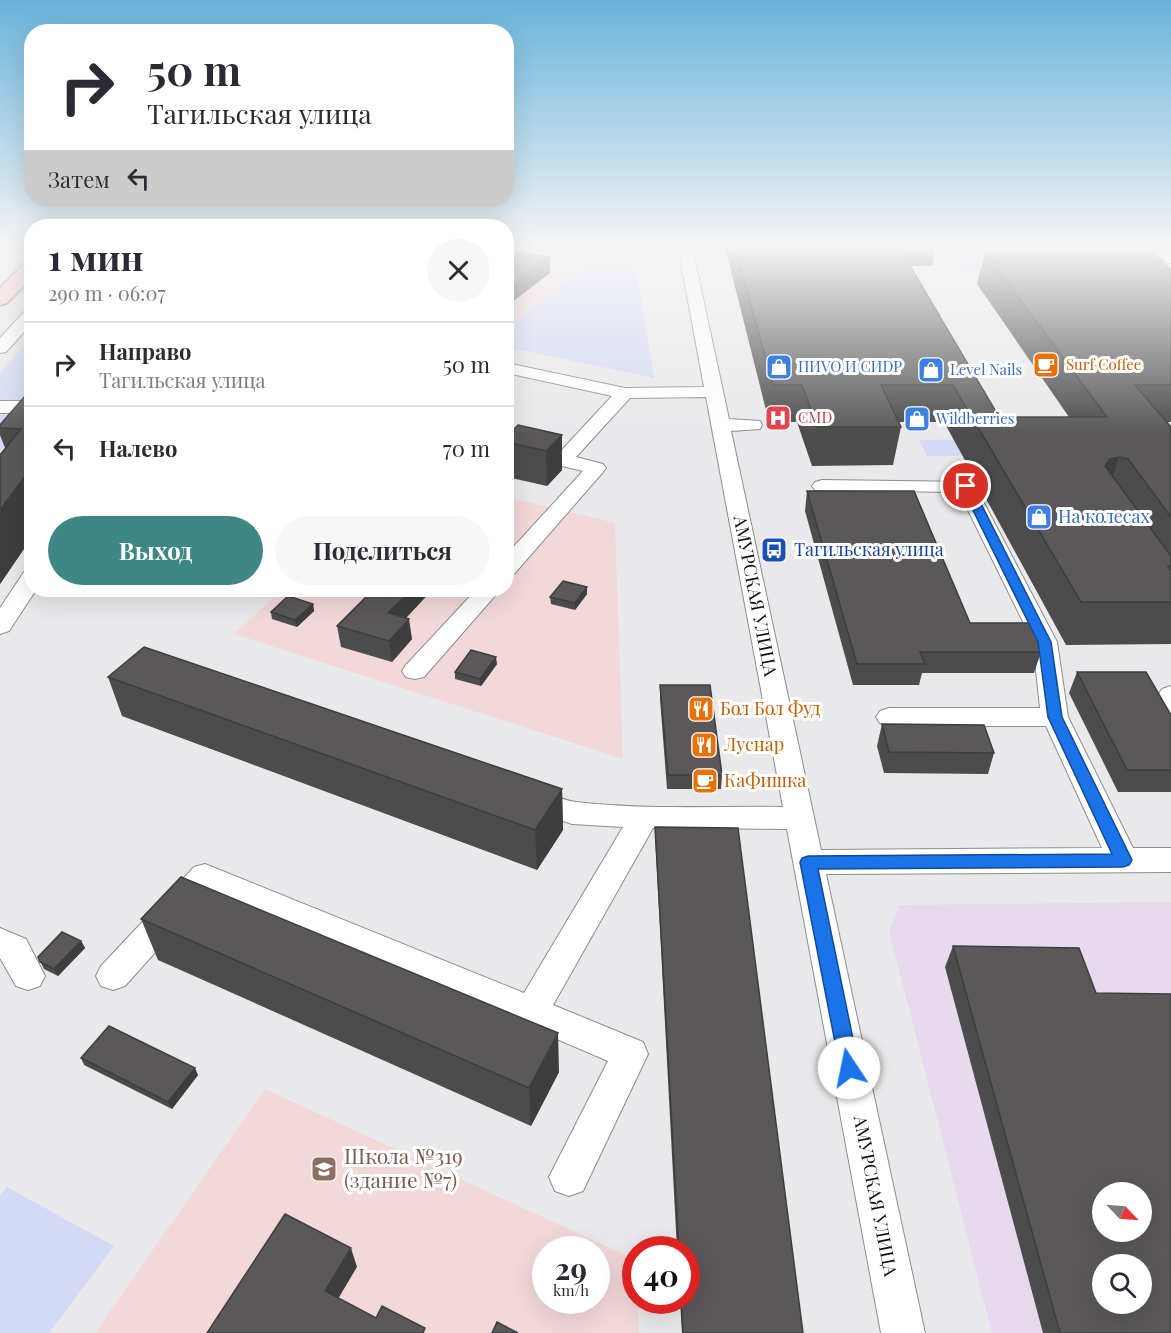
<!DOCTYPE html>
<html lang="ru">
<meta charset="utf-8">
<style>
:root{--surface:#fff;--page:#f7f7f7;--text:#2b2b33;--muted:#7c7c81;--line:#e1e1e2;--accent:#3f8784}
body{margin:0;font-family:"Playfair Display",serif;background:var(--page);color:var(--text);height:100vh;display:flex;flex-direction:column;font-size:22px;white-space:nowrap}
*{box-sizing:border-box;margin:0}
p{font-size:20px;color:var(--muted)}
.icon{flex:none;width:33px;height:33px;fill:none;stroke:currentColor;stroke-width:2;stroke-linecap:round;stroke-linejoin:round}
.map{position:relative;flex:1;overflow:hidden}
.drawer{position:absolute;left:24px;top:219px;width:490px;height:378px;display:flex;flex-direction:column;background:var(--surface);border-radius:24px;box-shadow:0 6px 24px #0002}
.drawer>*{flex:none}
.top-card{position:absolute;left:24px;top:24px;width:490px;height:183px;border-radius:24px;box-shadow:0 6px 24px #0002;background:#fff;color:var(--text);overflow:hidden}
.needle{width:39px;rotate:115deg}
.buttons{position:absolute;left:1092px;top:1182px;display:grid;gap:12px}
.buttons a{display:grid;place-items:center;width:60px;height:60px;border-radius:50%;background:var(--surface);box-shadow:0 6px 24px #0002;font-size:30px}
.speed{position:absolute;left:532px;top:1236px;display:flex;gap:12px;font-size:30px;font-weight:700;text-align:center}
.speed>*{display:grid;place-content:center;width:78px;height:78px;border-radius:50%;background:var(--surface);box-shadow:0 6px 24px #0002;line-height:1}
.speed small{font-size:15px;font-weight:400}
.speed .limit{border:9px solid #d22;background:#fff;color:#111}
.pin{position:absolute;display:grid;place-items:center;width:51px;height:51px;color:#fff;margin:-26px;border:3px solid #fff;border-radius:50%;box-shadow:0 2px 6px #0007}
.me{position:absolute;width:66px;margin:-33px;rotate:349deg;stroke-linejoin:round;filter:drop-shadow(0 0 4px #0008)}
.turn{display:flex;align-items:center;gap:21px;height:126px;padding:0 24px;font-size:27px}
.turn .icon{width:78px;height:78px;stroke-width:2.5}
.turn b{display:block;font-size:42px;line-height:51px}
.then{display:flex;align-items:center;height:57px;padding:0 24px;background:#0003;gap:12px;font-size:22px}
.round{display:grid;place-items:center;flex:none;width:63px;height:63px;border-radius:32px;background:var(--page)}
.overview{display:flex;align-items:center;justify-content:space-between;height:102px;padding:0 24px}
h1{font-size:36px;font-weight:700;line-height:45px}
.primary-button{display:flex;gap:12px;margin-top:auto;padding:12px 24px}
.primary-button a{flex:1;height:69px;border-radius:36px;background:var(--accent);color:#fff;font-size:24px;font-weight:700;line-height:69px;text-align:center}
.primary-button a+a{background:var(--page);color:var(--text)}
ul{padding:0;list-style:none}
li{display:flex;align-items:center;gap:18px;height:84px;padding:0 24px;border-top:2px solid var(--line)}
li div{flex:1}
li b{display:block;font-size:22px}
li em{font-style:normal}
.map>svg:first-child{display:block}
.industrial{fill:#e7daee;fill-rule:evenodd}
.education{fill:#f3d8da;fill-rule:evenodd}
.green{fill:#d4d9f5}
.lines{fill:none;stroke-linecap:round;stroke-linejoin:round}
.minor-casing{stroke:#8d8d8f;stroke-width:2}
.major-casing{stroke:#a66f74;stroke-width:3}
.minor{fill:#fff;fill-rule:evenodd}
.major{fill:#fbc8cd;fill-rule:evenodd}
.wall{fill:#4d4c4d}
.shaded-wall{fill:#3f3e3e}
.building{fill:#5a5859;stroke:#3f3e3e;stroke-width:1.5;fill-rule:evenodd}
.route{fill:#1a73e8;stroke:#114b97;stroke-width:1.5}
.labels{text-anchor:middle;stroke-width:6;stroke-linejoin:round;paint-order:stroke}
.far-food-label{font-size:15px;fill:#c56008;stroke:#fff;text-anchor:start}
.far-shop-label{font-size:15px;fill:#366cbe;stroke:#fff;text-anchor:start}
.far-health-label{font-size:15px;fill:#be3a42;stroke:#fff;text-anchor:start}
.shop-label{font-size:18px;fill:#366cbe;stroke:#fff;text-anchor:start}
.transit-label{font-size:18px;fill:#164399;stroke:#fff;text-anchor:start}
.street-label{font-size:18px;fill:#0c0c0d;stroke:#fff}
.food-label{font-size:18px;fill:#c56008;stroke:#fff;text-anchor:start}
.near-education-label{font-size:21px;fill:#785e54;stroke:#fff;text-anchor:start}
</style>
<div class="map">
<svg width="1171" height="1333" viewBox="0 0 1171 1333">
<rect width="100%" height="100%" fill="#e9e9eb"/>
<path class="industrial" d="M 1171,902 L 1171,1333 L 992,1333 L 889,931 L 899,905 ZM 1102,1192 L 1142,1192 L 1142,1232 L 1102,1232 ZM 1102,1264 L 1142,1264 L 1142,1304 L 1102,1304 Z"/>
<path class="education" d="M 507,247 L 632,247 L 636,269 L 590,262 L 507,329 Z
M 507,497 L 615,523 L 623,759 L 234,634 L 282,590 L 507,590 Z
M 265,1089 L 636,1260 L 639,1333 L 95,1333 ZM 546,1250 L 597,1250 L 597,1300 L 546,1300 Z"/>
<path class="green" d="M 948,247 L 1017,247 L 1019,253 L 1051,272 L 967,272 L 964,271 Z
M 591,261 L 636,269 L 654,378 L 507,347 L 507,329 Z
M 31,337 L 31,413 L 0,452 L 0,373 Z
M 989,439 L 998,455 L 927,456 L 919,440 Z
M 7,1187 L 114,1246 L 49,1333 L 0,1333 L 0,1195 Z"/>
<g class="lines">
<g class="minor-casing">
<path id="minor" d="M 678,247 L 692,247 L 729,419 L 760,421 L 762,425 L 760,429 L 731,431 L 821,850 L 1102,848 L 1046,726 L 889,726 L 880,723 L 876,717 L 880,711 L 889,708 L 1040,708 L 1033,642 L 959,492 L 815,490 L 812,486 L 815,482 L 822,480 L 973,482 L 1057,642 L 1068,717 L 1133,848 L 1171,848 L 1171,872 L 826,874 L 925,1333 L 881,1333 L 787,829 L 653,828 L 553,1005 L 643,1042 L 648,1054 L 583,1191 L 569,1196 L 555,1191 L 549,1177 L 608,1061 L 210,891 L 125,986 L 113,990 L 101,986 L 96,976 L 101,966 L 194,867 L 205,864 L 524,993 L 623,827 L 572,824 L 519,806 L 514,798 L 519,790 C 539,784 556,800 576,802 C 644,810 714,806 783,807 L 706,397 L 630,398 L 576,457 L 603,464 L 606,468 L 603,472 L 515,573 L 507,575 L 507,554 L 583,471 L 507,453 L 507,441 L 559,453 L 612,396 L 507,373 L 507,363 L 625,388 L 704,387 Z
M 1150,247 L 1165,247 L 1171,252 L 1171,263 L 1166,262 Z
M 32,308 L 32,323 L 6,352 L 0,353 L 0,338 L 26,310 Z
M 0,401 L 32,401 L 32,413 L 0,413 Z
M 32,570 L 32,590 L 36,590 L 9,631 L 0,634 L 0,608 L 24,572 Z
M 476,590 L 500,590 L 424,677 L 415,679 L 406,677 L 402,671 L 406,665 Z
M 1171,686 L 1171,717 L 1162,714 L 1154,701 L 1162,689 Z
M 0,928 L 26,939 L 45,976 L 40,986 L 28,990 L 16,986 L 0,958 Z"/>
</g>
<g class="major-casing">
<path id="major" d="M 32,261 L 32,278 L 7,303 L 0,305 L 0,288 L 25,263 Z"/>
</g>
<use href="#minor" class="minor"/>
<use href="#major" class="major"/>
</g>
<path class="wall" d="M 725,247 L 936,247 L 932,266 L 910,266 L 999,417 L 1069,417 L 977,284 L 985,252 L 1171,270 L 1171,422 L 1167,422 L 1171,427 L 1171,644 L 1066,645 L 944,422 L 899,422 L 901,427 L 893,465 L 812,466 L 797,422 L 769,422 Z
M 32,388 L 32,537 L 0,584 L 0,455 L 5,448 L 0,435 L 0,425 Z
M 562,435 L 562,470 L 547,486 L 507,477 L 507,436 Z
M 807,491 L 970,623 L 1041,652 L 1034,673 L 922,673 L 919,685 L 853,685 L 805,511 Z
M 373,590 L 432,590 L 406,618 L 412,639 L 392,662 L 341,647 L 337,626 Z
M 587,594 L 575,610 L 551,604 L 550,597 Z
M 313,604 L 314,611 L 297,627 L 272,619 L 271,612 Z
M 497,664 L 481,686 L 455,679 L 455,672 Z
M 1077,672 L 1171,715 L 1171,792 L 1118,792 L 1069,693 Z
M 108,677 L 562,789 L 563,830 L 537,870 L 122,716 Z
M 660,685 L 722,775 L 721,789 L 667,789 L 660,699 Z
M 882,724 L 994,753 L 988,774 L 884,773 L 877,746 Z
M 655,827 L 803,1333 L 682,1333 L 680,1300 L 687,1300 L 687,1250 L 677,1250 L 655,835 Z
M 141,919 L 559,1072 L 531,1126 L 158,960 Z
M 81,941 L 85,948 L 58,976 L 44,969 L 38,957 Z
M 953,946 L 1096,993 L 1171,1333 L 1043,1333 L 945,967 Z
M 81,1058 L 198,1075 L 172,1109 L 84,1065 Z"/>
<path class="shaded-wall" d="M 550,257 L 550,273 L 507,306 L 507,289 Z
M 562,435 L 562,470 L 547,486 L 546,451 Z
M 1119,457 L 1106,496 L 1105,466 L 1110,459 Z
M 32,467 L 32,537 L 0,584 L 0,510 Z
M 587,587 L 587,594 L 575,610 L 575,603 Z
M 411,590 L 432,590 L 391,634 L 388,613 Z
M 313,604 L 314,611 L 297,627 L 295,620 Z
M 409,619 L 412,639 L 392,662 L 389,641 Z
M 496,657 L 497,664 L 481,686 L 480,679 Z
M 562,789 L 563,830 L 537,870 L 535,830 Z
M 81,941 L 85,948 L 58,976 L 54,969 Z
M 558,1033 L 559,1072 L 531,1126 L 529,1088 Z
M 195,1068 L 198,1075 L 172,1109 L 168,1102 Z
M 351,1248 L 357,1267 L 332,1309 L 325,1291 Z"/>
<path class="building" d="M 735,247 L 899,247 L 999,417 L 1107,417 L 985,252 L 1152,252 L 1171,270 L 1171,385 L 1135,385 L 1171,427 L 1171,517 L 1128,459 L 1119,457 L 1110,459 L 1105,466 L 1171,556 L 1171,566 L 1168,566 L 1171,571 L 1171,602 L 1081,602 L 953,385 L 881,385 L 901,427 L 817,427 L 802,385 L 773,385 Z
M 507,250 L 550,257 L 507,289 Z
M 32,388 L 32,467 L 0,510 L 0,455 L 21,429 L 0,428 L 0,425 Z
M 518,425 L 562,435 L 546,451 L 507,442 L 507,436 Z
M 807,491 L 914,491 L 970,623 L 1032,623 L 1039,637 L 1041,652 L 920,652 L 925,664 L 857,664 Z
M 563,581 L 587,587 L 575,603 L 550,597 Z
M 373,590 L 411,590 L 388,613 L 409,619 L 389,641 L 337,626 Z
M 288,596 L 313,604 L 295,620 L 271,612 Z
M 144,647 L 562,789 L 535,830 L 108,677 Z
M 471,650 L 496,657 L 480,679 L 455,672 Z
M 1077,672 L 1146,672 L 1171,715 L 1171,770 L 1127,770 Z
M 660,685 L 710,685 L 722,775 L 668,775 Z
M 882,724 L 984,725 L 994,753 L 889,752 Z
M 655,827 L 738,828 L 803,1333 L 683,1333 L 681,1300 L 687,1300 L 687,1250 L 679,1250 Z
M 181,877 L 558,1033 L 529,1088 L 141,919 Z
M 62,932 L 81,941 L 54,969 L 40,962 L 38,957 Z
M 953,946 L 1079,948 L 1096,993 L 1171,994 L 1171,1333 L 1060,1333 ZM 1102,1192 L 1142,1192 L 1142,1232 L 1102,1232 ZM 1102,1264 L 1142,1264 L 1142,1304 L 1102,1304 Z
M 109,1026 L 195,1068 L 168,1102 L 81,1058 Z
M 285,1214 L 351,1248 L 325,1291 L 376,1318 L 382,1306 L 425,1328 L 423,1333 L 207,1333 Z
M 497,1322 L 518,1333 L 492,1333 Z"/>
<linearGradient id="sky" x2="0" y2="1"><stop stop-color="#69b3db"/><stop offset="0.57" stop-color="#f5f5f6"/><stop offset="1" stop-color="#f5f5f6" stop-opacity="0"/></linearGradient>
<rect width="1171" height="433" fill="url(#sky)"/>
<path class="route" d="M 966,482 L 972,486 L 1051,642 L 1062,717 L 1132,860 L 1129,865 L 1123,867 L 818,869 L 859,1068 L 856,1075 L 849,1077 L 843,1075 L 840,1068 L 800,862 L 802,858 L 808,856 L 1112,854 L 1048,717 L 1038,642 L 961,486 Z"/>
<defs>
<g id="cafe-square" transform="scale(1.35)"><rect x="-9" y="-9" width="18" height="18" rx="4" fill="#e8710a" stroke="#fff"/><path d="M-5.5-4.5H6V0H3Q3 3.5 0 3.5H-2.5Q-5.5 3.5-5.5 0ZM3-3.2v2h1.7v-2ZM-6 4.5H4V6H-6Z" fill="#fff"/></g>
<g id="shop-square" transform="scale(1.35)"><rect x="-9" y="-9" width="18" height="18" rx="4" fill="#3f7fe0" stroke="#fff"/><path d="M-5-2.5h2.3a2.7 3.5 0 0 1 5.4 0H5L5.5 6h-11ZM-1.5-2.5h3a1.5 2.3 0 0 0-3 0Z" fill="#fff"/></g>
<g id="hospital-square" transform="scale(1.35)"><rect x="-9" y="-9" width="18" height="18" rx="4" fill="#e0444e" stroke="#fff"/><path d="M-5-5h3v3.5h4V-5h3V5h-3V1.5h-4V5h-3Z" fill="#fff"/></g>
<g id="bus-square" transform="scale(1.35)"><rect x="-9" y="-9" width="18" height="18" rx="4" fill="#1a4fb4" stroke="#fff"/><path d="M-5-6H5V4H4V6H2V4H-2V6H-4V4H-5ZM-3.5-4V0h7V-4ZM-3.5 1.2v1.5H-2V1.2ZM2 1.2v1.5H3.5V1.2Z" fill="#fff"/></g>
<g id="restaurant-square" transform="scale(1.35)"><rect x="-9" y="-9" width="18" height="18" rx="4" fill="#e8710a" stroke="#fff"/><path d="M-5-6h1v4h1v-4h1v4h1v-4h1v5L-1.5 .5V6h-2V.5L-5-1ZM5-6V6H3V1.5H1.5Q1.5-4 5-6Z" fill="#fff"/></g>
<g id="school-square" transform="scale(1.35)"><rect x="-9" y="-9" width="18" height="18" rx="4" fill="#8d6e63" stroke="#fff"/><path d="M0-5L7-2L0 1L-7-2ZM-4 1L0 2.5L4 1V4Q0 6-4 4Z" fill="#fff"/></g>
</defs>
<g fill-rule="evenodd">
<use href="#cafe-square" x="1046" y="365"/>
<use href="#shop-square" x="779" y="367"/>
<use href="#shop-square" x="931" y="370"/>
<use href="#hospital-square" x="778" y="418"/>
<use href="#shop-square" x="917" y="419"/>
<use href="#shop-square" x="1039" y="517"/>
<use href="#bus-square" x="774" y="550"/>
<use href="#restaurant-square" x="701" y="709"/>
<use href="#restaurant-square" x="704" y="745"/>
<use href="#cafe-square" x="705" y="781"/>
<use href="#school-square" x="324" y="1169"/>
</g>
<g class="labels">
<g class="far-food-label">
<text x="1066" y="370">Surf Coffee</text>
</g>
<g class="far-shop-label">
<text x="798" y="372">ПИVO И СИDР</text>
<text x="950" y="375">Level Nails</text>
<text x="936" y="424">Wildberries</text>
</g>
<g class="far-health-label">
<text x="798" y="423">CMD</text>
</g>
<g class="shop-label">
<text x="1058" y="523">На колесах</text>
</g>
<g class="transit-label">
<text x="794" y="556">Тагильская улица</text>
</g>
<g class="street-label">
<text transform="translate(755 596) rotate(79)" y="6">АМУРСКАЯ УЛИЦА</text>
<text transform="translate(875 1196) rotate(79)" y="6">АМУРСКАЯ УЛИЦА</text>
</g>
<g class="food-label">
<text x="720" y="715">Бол Бол Фуд</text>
<text x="724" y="751">Луснар</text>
<text x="724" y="787">КаФишка</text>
</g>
<g class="near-education-label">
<text x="344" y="1164">Школа №319<tspan x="344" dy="24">(здание №7)</tspan></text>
</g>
</g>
</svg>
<div class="buttons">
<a><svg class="needle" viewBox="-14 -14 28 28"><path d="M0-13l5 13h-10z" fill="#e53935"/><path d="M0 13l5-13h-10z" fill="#7c7c81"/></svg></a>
<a><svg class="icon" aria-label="search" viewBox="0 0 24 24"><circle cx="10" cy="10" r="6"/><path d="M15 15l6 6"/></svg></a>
</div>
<div class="speed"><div>29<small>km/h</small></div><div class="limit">40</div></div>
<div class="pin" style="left:966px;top:486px;background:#d93025"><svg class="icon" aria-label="arrive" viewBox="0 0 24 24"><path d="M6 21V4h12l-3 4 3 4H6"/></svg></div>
<svg class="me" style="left:849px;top:1068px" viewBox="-20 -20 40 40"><circle r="19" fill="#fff"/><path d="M0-13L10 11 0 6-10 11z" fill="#1a73e8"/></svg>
<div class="top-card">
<div class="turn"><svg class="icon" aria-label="right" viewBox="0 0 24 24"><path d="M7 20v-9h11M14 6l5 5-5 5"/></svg><div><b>50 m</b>Тагильская улица</div></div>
<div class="then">Затем<svg class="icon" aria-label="left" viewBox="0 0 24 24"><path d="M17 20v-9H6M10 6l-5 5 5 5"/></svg></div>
</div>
<section class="drawer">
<div class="overview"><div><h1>1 мин</h1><p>290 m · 06:07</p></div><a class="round"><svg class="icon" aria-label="close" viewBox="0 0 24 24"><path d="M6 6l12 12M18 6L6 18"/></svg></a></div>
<ul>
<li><svg class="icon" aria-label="right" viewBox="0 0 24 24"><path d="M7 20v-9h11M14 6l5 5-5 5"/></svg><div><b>Направо</b><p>Тагильская улица</p></div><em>50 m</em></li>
<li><svg class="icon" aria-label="left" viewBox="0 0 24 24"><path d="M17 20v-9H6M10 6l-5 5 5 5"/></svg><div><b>Налево</b></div><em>70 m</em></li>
</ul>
<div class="primary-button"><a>Выход</a><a>Поделиться</a></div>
</section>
</div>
